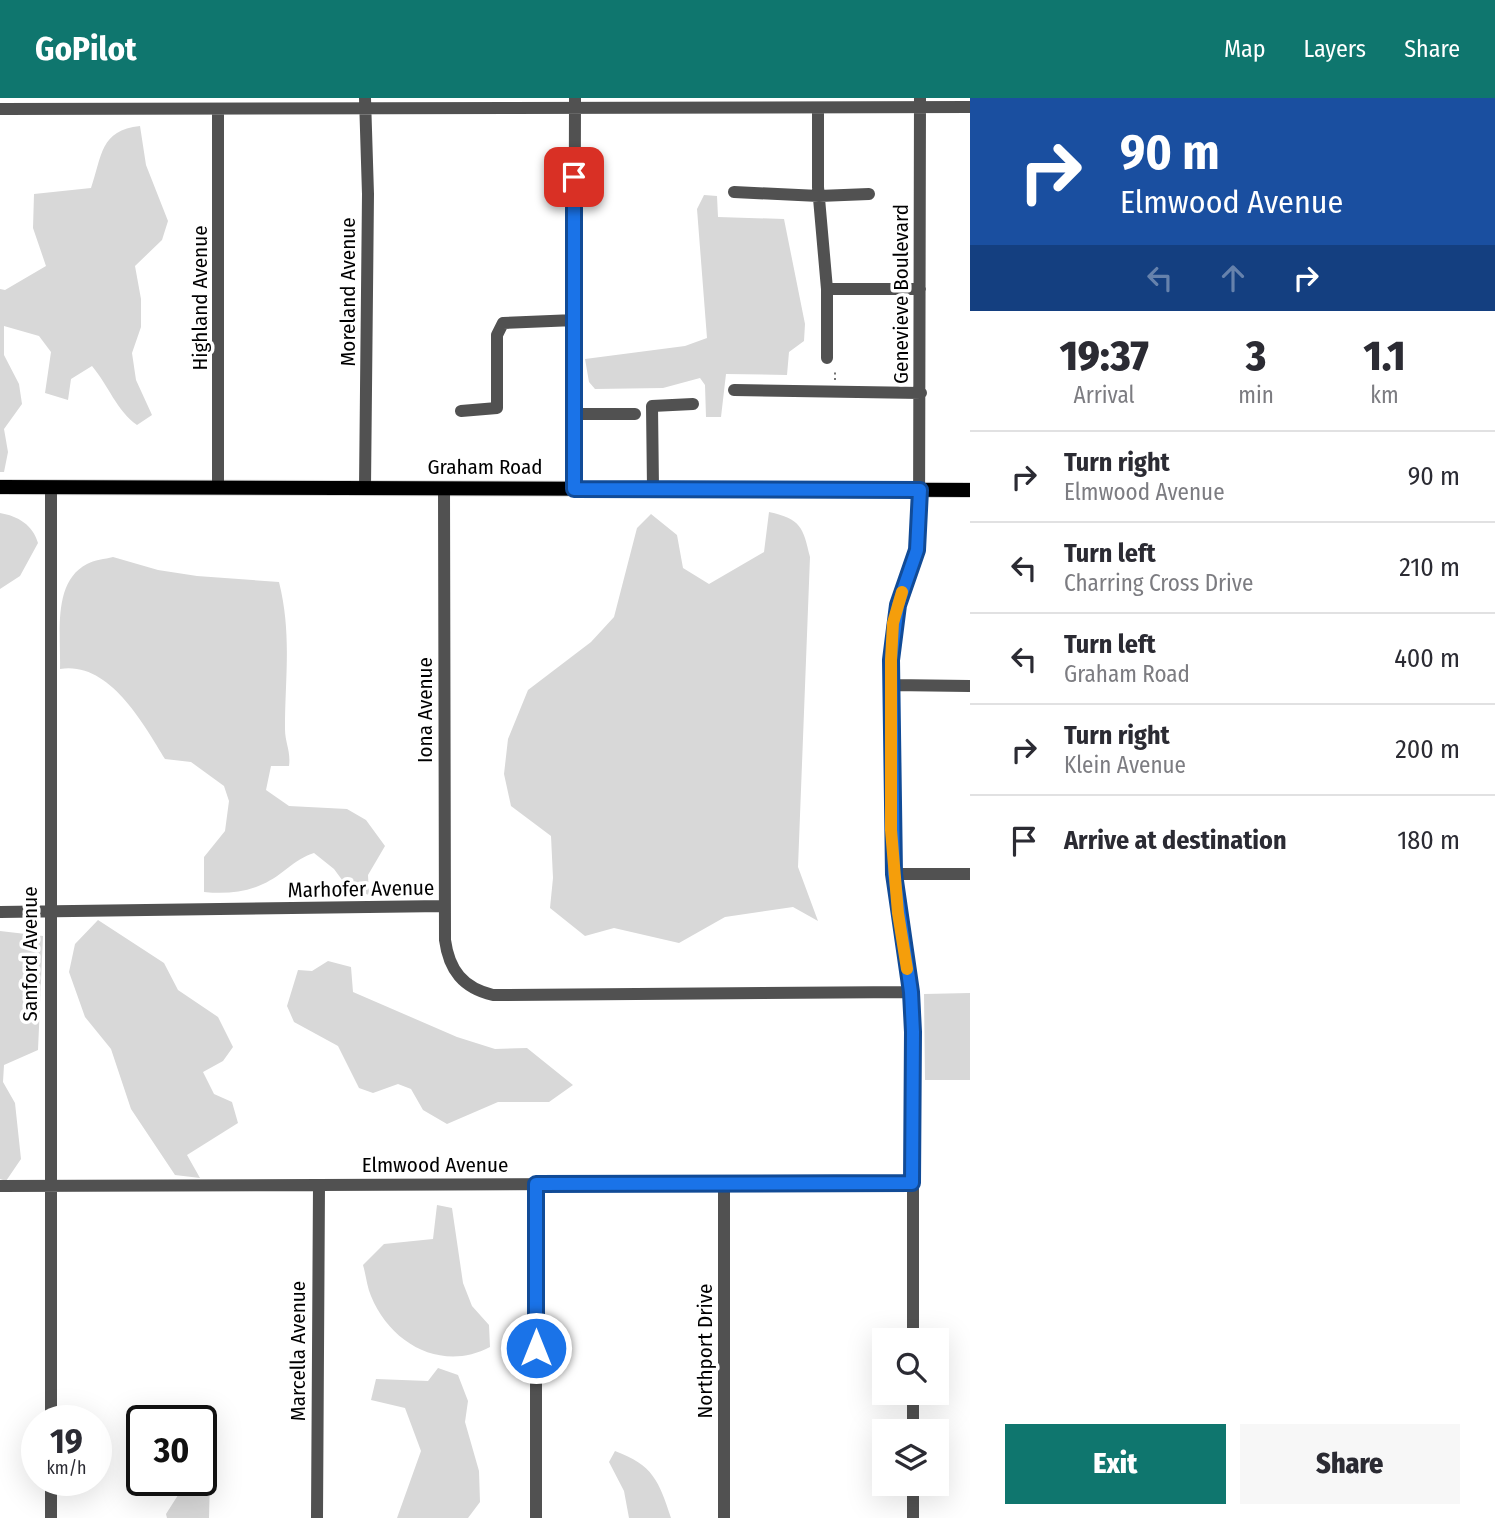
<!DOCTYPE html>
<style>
:root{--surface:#fff;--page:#f7f7f7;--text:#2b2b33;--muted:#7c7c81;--line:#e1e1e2;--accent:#0f766e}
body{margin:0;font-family:"Fira Sans Condensed",sans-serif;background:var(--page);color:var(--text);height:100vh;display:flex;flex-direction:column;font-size:26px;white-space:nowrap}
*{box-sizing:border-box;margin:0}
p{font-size:23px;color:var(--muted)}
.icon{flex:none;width:38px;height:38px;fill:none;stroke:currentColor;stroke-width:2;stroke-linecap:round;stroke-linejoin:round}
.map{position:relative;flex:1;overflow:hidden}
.side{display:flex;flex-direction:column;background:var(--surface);width:525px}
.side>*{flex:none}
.top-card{background:#1a4fa0;color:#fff;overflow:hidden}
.tools{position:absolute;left:872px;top:1230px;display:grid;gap:14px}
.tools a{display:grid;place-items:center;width:77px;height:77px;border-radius:0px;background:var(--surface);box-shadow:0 7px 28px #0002;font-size:35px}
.speed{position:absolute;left:21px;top:1307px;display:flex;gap:14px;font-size:35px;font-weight:700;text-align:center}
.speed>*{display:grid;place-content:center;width:91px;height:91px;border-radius:50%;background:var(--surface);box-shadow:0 7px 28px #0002;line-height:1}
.speed small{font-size:18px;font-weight:400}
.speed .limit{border:4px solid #111;border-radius:10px;background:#fff;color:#111}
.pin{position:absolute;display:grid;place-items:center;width:60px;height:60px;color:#fff;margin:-30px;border-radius:14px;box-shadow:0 4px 10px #0006}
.me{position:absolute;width:77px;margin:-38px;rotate:0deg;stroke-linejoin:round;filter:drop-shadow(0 0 5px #0008)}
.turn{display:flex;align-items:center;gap:24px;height:147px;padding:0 35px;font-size:32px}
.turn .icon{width:91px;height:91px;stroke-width:2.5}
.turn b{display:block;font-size:49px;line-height:60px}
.lanes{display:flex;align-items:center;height:66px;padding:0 35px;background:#0003;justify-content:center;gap:35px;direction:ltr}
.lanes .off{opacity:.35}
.eta{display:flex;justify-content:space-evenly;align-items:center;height:119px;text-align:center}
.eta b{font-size:42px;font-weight:800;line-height:49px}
.action{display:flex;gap:14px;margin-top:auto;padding:14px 35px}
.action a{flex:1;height:80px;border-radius:0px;background:var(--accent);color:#fff;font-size:28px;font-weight:800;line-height:80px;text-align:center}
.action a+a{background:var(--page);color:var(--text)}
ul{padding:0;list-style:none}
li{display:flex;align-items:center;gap:21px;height:91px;padding:0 35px;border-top:2px solid var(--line)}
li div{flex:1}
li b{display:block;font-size:26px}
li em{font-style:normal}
header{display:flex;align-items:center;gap:42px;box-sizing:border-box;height:98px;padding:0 35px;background:var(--accent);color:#fff}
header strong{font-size:33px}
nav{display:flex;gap:38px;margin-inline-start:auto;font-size:24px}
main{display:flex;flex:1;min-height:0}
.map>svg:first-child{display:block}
.green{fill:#d8d8d8}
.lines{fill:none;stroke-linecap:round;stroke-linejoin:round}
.major-casing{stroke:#dbdbdb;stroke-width:16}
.path{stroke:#737373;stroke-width:2;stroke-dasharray:2 3.5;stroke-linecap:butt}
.minor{stroke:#515151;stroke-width:12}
.major{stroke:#000;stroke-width:14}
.route-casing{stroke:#114b97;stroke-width:18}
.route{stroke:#1a73e8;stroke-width:12}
.slow{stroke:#f59e0b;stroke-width:12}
.labels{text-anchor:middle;stroke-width:7;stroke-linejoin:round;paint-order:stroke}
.street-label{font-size:21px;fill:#000;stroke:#fff}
</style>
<header>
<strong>GoPilot</strong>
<nav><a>Map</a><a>Layers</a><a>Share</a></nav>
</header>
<main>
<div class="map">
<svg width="970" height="1420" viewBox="0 0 970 1420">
<rect width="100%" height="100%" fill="#fff"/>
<path class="green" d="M 140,28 L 146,67 L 168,123 L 162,142 L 135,168 L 141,201 L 141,229 L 132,255 L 136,282 L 152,317 L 137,327 C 117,313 108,287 92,268 L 71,281 L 68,302 L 45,295 L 51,254 L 39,238 L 4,228 L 4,257 L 19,286 L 22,306 L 4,331 L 8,354 L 4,374 L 0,374 L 0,191 L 5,192 L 46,168 L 33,130 L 34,96 L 91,90 C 102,58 100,32 140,28 Z
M 704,97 L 717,98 L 718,119 L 784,121 L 805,226 L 804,243 L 789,254 L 787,277 L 726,276 L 721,319 L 706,319 L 705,287 L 700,280 L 663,290 L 595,291 L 589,284 L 585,261 L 685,248 L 707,240 L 697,111 Z
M 769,414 C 801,421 803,429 810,459 L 798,769 L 818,823 L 793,809 L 725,819 L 679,845 L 614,830 L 585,838 L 550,810 L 553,780 L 551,738 L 511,708 L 504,676 L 508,641 L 528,592 L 591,544 L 614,519 L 637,430 L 651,416 L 677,437 L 683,470 L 709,486 L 764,454 Z
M 0,415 C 18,418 33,427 38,445 L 20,478 L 0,491 Z
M 113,459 L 158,472 L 197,478 L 279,484 C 292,536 285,579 285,631 C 285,645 291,653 289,668 L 271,668 L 266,692 L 289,708 L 347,711 L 366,722 L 385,748 L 368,777 L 369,797 L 348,790 L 334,771 L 314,755 C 294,761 282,778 263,786 C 244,795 224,796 204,794 L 204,759 L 225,733 L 229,703 L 224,688 L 191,664 L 165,661 C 143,625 109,563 60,571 C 61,537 52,484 87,466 C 94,462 105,461 113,459 Z
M 98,822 L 164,865 L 178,892 L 218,919 L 233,949 L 223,963 L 203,974 L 214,996 L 232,1004 L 238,1025 L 187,1057 L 200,1080 L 175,1077 L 131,1011 L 111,951 L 85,919 L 69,874 L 75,846 Z
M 0,833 L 43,838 L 38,952 L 4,967 L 3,984 L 15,1005 L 21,1061 L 6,1083 L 0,1081 Z
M 328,863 L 351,869 L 353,894 L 457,939 L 495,951 L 527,950 L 573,987 L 549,1004 L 498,1004 L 447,1026 L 423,1012 L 411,991 L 398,986 L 373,995 L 359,990 L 338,948 L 294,924 L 287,908 L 298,872 L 312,873 Z
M 970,895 L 970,982 L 925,982 L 924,896 Z
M 437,1107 L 452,1110 L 463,1185 L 472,1208 L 489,1227 L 490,1249 C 443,1274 391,1247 371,1198 C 367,1189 366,1177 363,1167 L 384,1146 L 433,1141 Z
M 438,1270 L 458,1277 L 468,1303 L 465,1324 L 479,1373 L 480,1404 L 468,1420 L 397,1420 L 421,1353 L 405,1310 L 371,1302 L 376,1281 L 428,1283 Z
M 615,1353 C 653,1367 659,1383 671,1420 L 629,1420 L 624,1393 L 609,1364 Z
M 210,1381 L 209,1420 L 167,1420 L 166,1416 L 187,1383 Z"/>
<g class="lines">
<g class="major-casing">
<path id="major" d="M 0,389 L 970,392"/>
</g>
<path class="path" d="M 835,282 L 835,271"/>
<path class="minor" d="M 365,0 L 368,96 L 365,389
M 818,10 L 818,89 L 827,191 L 920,191
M 0,11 L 970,9
M 734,94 L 819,98 L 869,96
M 827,260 L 827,191
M 734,292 L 921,295
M 461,313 L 497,310 L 497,237 L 503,225 L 575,222
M 575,316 L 635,316
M 51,390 L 51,1323
M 218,390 L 218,11
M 444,390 L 445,842 C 449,872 463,890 493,897 L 911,894
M 653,390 L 652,308 L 693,306
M 574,391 L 575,0
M 891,587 L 970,588
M 894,776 L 970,776
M 0,814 L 444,808
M 536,1086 L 536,1420
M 0,1088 L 912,1085
M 913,1242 L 913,934 L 891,732 L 891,562 L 893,525 L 912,471 L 919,434 L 920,0
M 913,1334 L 913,1295
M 51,1382 L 51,1420
M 317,1420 L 319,1087
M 724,1420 L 724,1087
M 913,1420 L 913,1386"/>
<use href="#major" class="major"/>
</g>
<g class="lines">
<g class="route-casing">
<path id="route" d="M 536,1250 L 536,1086 L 912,1085 L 913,934 L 911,894 L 894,776 L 891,562 L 898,507 L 917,452 L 920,392 L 574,391 L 574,79"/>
</g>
<use href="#route" class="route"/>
<path class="slow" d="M 902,494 L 893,525 L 891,562 L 891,732 L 898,815 L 907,871"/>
</g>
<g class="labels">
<g class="street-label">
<text transform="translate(348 194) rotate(-90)" y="7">Moreland Avenue</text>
<text transform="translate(901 196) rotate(-90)" y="7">Genevieve Boulevard</text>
<text transform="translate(200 200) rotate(-90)" y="7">Highland Avenue</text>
<text x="485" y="376">Graham Road</text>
<text transform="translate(425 612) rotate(-90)" y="7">Iona Avenue</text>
<text transform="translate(361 791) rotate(-1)" y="7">Marhofer Avenue</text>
<text transform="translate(30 856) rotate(-90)" y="7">Sanford Avenue</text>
<text x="435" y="1074">Elmwood Avenue</text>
<text transform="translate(298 1253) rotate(-90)" y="7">Marcella Avenue</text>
<text transform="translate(705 1253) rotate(-90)" y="7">Northport Drive</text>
</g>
</g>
</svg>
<div class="tools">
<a><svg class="icon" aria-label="search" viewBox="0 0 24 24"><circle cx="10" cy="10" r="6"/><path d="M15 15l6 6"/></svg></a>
<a><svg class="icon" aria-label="layers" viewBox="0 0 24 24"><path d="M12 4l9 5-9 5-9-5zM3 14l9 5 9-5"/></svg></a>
</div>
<div class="speed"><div>19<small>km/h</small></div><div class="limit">30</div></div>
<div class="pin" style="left:574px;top:79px;background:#d93025"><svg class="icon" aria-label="arrive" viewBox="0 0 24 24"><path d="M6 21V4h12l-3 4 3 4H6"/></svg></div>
<svg class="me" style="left:536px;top:1250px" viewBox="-20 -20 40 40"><circle r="17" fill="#1a73e8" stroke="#fff" stroke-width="3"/><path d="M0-11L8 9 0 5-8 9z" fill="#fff"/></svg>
</div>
<section class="side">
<div class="top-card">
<div class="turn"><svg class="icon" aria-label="right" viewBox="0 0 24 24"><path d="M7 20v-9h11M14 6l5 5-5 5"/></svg><div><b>90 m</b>Elmwood Avenue</div></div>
<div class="lanes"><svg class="icon off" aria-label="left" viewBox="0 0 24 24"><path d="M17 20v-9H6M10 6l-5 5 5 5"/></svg><svg class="icon off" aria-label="ahead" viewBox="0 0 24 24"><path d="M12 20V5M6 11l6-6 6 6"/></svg><svg class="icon" aria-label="right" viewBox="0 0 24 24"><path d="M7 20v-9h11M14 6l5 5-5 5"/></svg></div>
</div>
<div class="eta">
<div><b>19:37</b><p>Arrival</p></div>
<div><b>3</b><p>min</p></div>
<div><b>1.1</b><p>km</p></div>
</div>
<ul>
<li><svg class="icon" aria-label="right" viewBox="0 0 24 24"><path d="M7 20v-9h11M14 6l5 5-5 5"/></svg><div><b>Turn right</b><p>Elmwood Avenue</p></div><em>90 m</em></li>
<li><svg class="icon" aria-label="left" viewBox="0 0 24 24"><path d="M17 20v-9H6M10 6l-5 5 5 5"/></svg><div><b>Turn left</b><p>Charring Cross Drive</p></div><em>210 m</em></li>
<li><svg class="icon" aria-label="left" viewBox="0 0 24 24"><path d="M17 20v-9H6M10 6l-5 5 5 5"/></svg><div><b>Turn left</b><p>Graham Road</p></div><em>400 m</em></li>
<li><svg class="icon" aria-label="right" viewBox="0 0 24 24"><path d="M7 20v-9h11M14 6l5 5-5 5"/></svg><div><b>Turn right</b><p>Klein Avenue</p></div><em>200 m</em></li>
<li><svg class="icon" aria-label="arrive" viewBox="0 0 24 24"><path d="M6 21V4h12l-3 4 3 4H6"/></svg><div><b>Arrive at destination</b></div><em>180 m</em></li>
</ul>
<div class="action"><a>Exit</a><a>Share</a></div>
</section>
</main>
